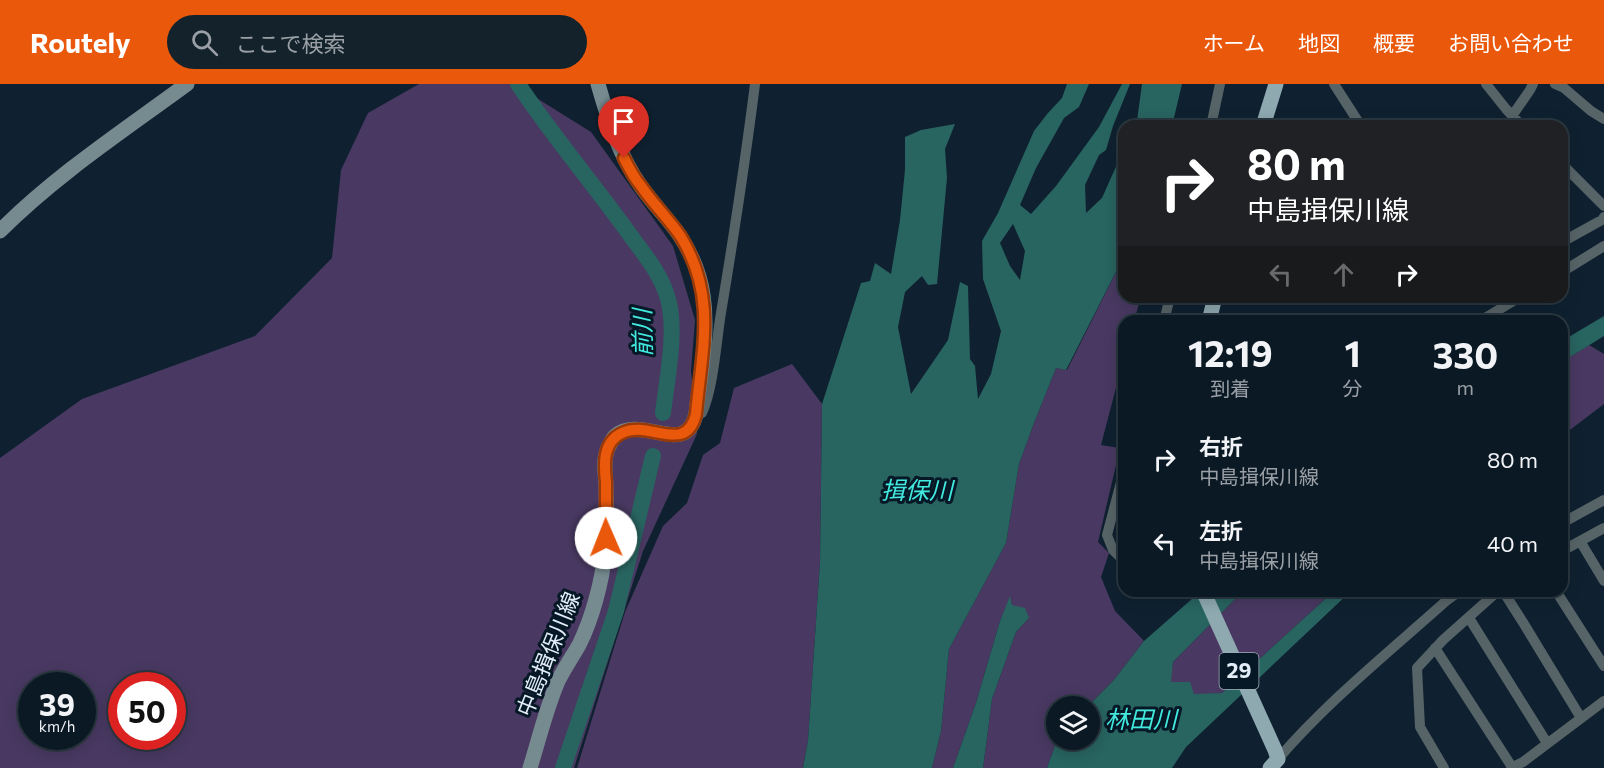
<!DOCTYPE html>
<html lang="ja">
<meta charset="utf-8">
<style>
:root{--surface:#0b1924;--page:#14222c;--text:#f1f3f6;--muted:#9aa0a6;--line:#2b3841;--accent:#ea580c}
body{margin:0;font-family:Commissioner,"Noto Sans JP",sans-serif;background:var(--page);color:var(--text);height:100vh;display:flex;flex-direction:column;font-size:22px;white-space:nowrap}
*{box-sizing:border-box;margin:0}
p{font-size:20px;color:var(--muted)}
.icon{flex:none;width:33px;height:33px;fill:none;stroke:currentColor;stroke-width:2;stroke-linecap:round;stroke-linejoin:round}
.map{position:relative;flex:1;overflow:hidden}
.sheet{position:absolute;left:1118px;top:231px;width:450px;height:282px;display:flex;flex-direction:column;background:var(--surface);border-radius:18px;box-shadow:0 3px 15px #0003,0 0 0 2px var(--line)}
.sheet>*{flex:none}
.guide{position:absolute;left:1118px;top:36px;width:450px;height:183px;border-radius:18px;box-shadow:0 3px 15px #0003,0 0 0 2px var(--line);background:#202124;color:#fff;overflow:hidden}
.buttons{position:absolute;left:1046px;top:612px;display:grid;gap:12px}
.buttons a{display:grid;place-items:center;width:54px;height:54px;border-radius:50%;background:var(--surface);box-shadow:0 3px 15px #0003,0 0 0 2px var(--line);font-size:30px}
.speed{position:absolute;left:18px;top:588px;display:flex;gap:12px;font-size:30px;font-weight:700;text-align:center}
.speed>*{display:grid;place-content:center;width:78px;height:78px;border-radius:50%;background:var(--surface);box-shadow:0 3px 15px #0003,0 0 0 2px var(--line);line-height:1}
.speed small{font-size:15px;font-weight:400}
.speed .limit{border:9px solid #d22;background:#fff;color:#111}
.pin{position:absolute;display:grid;place-items:center;width:51px;height:51px;color:#fff;margin:-62px -26px;border-radius:50% 50% 50% 0;rotate:-45deg;box-shadow:0 0 6px #0007}
.pin .icon{rotate:45deg}
.me{position:absolute;width:66px;margin:-33px;rotate:359deg;stroke-linejoin:round;filter:drop-shadow(0 0 4px #0008)}
.turn{display:flex;align-items:center;gap:21px;height:126px;padding:0 30px;font-size:27px}
.turn .icon{width:78px;height:78px;stroke-width:2.5}
.turn b{display:block;font-size:42px;line-height:51px}
.lanes{display:flex;align-items:center;height:57px;padding:0 30px;background:#0003;justify-content:center;gap:30px;direction:ltr}
.lanes .off{opacity:.35}
.eta{display:flex;justify-content:space-evenly;align-items:center;height:102px;text-align:center}
.eta b{font-size:36px;font-weight:700;line-height:42px}
ul{padding:0;list-style:none}
li{display:flex;align-items:center;gap:18px;height:84px;padding:0 30px}
li div{flex:1}
li b{display:block;font-size:22px}
li em{font-style:normal}
header{display:flex;align-items:center;gap:36px;box-sizing:border-box;height:84px;padding:0 30px;background:var(--accent);color:#fff}
header strong{font-size:28px}
nav{display:flex;gap:33px;margin-inline-start:auto;font-size:21px}
.search{width:420px;height:54px;background:var(--page);display:flex;align-items:center;gap:15px;box-sizing:border-box;padding:0 21px;border-radius:33px;color:var(--muted);font-size:22px}
.map>svg:first-child{display:block}
.green{fill:#493962;fill-rule:evenodd}
.water{fill:#286460;fill-rule:evenodd}
.lines{fill:none;stroke-linecap:round;stroke-linejoin:round}
.river{stroke:#286460;stroke-width:16}
.street{stroke:#576467;stroke-width:10}
.secondary{stroke:#768b90;stroke-width:15}
.primary{stroke:#8ea9b0;stroke-width:15}
.route-casing{stroke:#983908;stroke-width:15}
.route{stroke:#ea580c;stroke-width:10}
.labels{text-anchor:middle;stroke-width:6;stroke-linejoin:round;paint-order:stroke}
.shield{fill:#061826;stroke:#a0adb9;stroke-width:1.5}
.shield-label{font-size:21px;font-weight:bold;fill:#e2edf8}
.street-label{font-size:22px;fill:#e2edf8;stroke:#061826}
.water-label{font-size:24px;font-style:italic;fill:#42e9df;stroke:#061826}
</style>
<header>
<strong>Routely</strong>
<div class="search"><svg class="icon" aria-label="search" viewBox="0 0 24 24"><circle cx="10" cy="10" r="6"/><path d="M15 15l6 6"/></svg>ここで検索</div>
<nav><a>ホーム</a><a>地図</a><a>概要</a><a>お問い合わせ</a></nav>
</header>
<div class="map">
<svg width="1604" height="684" viewBox="0 0 1604 684">
<rect width="100%" height="100%" fill="#0f2130"/>
<path class="green" d="M 419,0 L 514,0 L 591,48 L 673,162 L 695,236 L 691,287 L 697,350 L 643,467 L 574,684 L 0,684 L 0,374 L 82,315 L 255,252 L 332,174 L 341,86 L 368,29 ZM 32,602 L 82,602 L 82,652 L 32,652 ZM 122,602 L 172,602 L 172,652 L 122,652 Z
M 1123,174 L 1124,213 L 1141,213 L 1134,237 L 1124,237 L 1123,277 L 1101,361 L 1120,364 L 1098,458 L 1109,469 L 1101,493 L 1115,527 L 1144,557 L 1113,597 L 1088,622 L 1056,622 L 1057,656 L 1047,684 L 983,684 L 992,615 L 1016,548 L 1029,534 L 1012,521 L 1010,514 L 1000,537 L 976,619 L 953,684 L 932,684 L 941,647 L 949,565 L 1006,459 L 1019,380 L 1034,339 L 1056,284 L 1067,286 Z
M 1589,261 L 1604,270 L 1604,320 L 1562,352 L 1562,278 Z
M 792,280 L 822,320 L 820,478 L 808,656 L 803,684 L 577,684 L 625,528 L 663,442 L 687,419 L 703,371 L 720,359 L 734,304 Z
M 1243,507 L 1334,507 L 1222,609 L 1194,611 L 1170,598 L 1173,578 Z"/>
<path class="water" d="M 1067,0 L 1089,0 L 1079,23 L 1064,34 L 1036,84 L 1020,121 L 1031,130 L 1056,102 L 1099,43 L 1122,0 L 1130,0 L 1113,42 L 1106,66 L 1099,71 L 1085,101 L 1086,129 L 1102,114 L 1123,67 L 1123,174 L 1066,286 L 1056,284 L 1034,339 L 1019,380 L 1006,459 L 949,565 L 941,647 L 932,684 L 803,684 L 808,656 L 820,478 L 822,320 L 861,199 L 870,197 L 875,179 L 891,190 L 900,136 L 905,86 L 905,53 L 921,46 L 955,40 L 945,65 L 947,94 L 937,200 L 928,201 L 922,192 L 905,208 L 898,243 L 911,310 L 948,256 L 960,198 L 968,202 L 970,275 L 975,282 L 978,315 L 991,290 L 1001,247 L 983,195 L 982,157 L 998,129 L 1034,47 L 1048,29 L 1062,14 ZM 1013,140 L 1025,167 L 1020,196 L 1010,182 L 1000,159 Z
M 1142,0 L 1182,0 L 1172,42 L 1135,42 L 1137,37 Z
M 1604,232 L 1604,252 L 1562,278 L 1562,257 Z
M 1201,507 L 1243,507 L 1173,578 L 1171,598 L 1190,598 L 1194,610 L 1222,609 L 1334,507 L 1351,507 L 1186,663 L 1172,684 L 1047,684 L 1057,656 L 1089,656 L 1088,622 L 1113,597 L 1144,557 Z
M 1010,512 L 1012,521 L 1025,524 L 1029,534 L 1016,548 L 992,615 L 983,684 L 953,684 L 976,619 L 1000,537 Z"/>
<g class="lines">
<path class="river" d="M 518,0 C 552,51 592,98 628,148 C 643,169 661,189 668,215 C 677,247 667,295 663,329
M 563,684 L 616,527 L 653,372"/>
<path class="street" d="M 1334,0 L 1361,42
M 1486,0 L 1506,25 L 1522,42
M 1555,0 L 1564,4 L 1591,27 L 1604,35
M 1512,32 L 1530,6 L 1533,0
M 1211,42 L 1220,0
M 1562,80 L 1604,122
M 1562,158 L 1602,136 L 1604,133
M 1562,188 L 1604,162
M 1164,237 L 1170,213
M 1480,237 L 1520,213
M 696,330 L 702,329 C 713,305 716,263 720,235 C 733,157 745,79 755,0
M 1124,387 L 1107,451 L 1113,466 L 1124,477
M 1562,439 L 1604,416
M 1580,457 L 1604,497
M 1562,467 L 1604,444
M 1503,507 L 1524,540 L 1581,634
M 1556,507 L 1604,582
M 1469,534 L 1547,659
M 1435,564 L 1512,683
M 1278,675 C 1328,617 1389,568 1446,517 L 1460,507
M 1444,684 L 1420,643 L 1417,584 L 1443,556 L 1498,507
M 1511,684 L 1523,678 L 1604,617"/>
<path class="secondary" d="M 0,147 C 56,91 123,47 187,0
M 530,684 C 539,655 546,625 558,597 C 564,585 572,573 579,561 C 592,535 602,498 605,469 C 608,446 606,423 606,400 C 605,389 603,375 608,364 C 610,361 612,355 615,352 C 641,329 686,375 696,330 C 700,291 709,250 703,211 C 700,190 691,169 680,152 C 668,134 652,119 640,101 C 619,71 608,35 598,0"/>
<path class="primary" d="M 1263,42 L 1276,0
M 1209,237 L 1215,213
M 1203,507 L 1275,666 L 1278,675 L 1270,684"/>
</g>
<g class="lines">
<g class="route-casing">
<path id="route" d="M 606,454 C 606,435 606,417 606,398 C 605,389 604,379 606,370 C 608,361 613,353 622,349 C 648,335 686,372 696,330 C 702,265 717,212 681,153 C 669,135 653,120 641,102 C 634,94 629,84 624,74"/>
</g>
<use href="#route" class="route"/>
</g>
<g class="labels">
<rect class="shield" x="1219.5" y="569" width="39" height="36" rx="4.5"/>
<g class="shield-label">
<text x="1239" y="594">29</text>
</g>
<g class="street-label">
<text transform="translate(548 570) rotate(-68)" y="8">中島揖保川線</text>
</g>
<g class="water-label">
<text transform="translate(643 249) rotate(-91)" y="8">前川</text>
<text x="917" y="415">揖保川</text>
<text x="1141" y="644">林田川</text>
</g>
</g>
</svg>
<div class="buttons">
<a><svg class="icon" aria-label="layers" viewBox="0 0 24 24"><path d="M12 4l9 5-9 5-9-5zM3 14l9 5 9-5"/></svg></a>
</div>
<div class="speed"><div>39<small>km/h</small></div><div class="limit">50</div></div>
<div class="pin" style="left:624px;top:74px;background:#d93025"><svg class="icon" aria-label="arrive" viewBox="0 0 24 24"><path d="M6 21V4h12l-3 4 3 4H6"/></svg></div>
<svg class="me" style="left:606px;top:454px" viewBox="-20 -20 40 40"><circle r="19" fill="#fff"/><path d="M0-13L10 11 0 6-10 11z" fill="#ea580c"/></svg>
<div class="guide">
<div class="turn"><svg class="icon" aria-label="right" viewBox="0 0 24 24"><path d="M7 20v-9h11M14 6l5 5-5 5"/></svg><div><b>80 m</b>中島揖保川線</div></div>
<div class="lanes"><svg class="icon off" aria-label="left" viewBox="0 0 24 24"><path d="M17 20v-9H6M10 6l-5 5 5 5"/></svg><svg class="icon off" aria-label="ahead" viewBox="0 0 24 24"><path d="M12 20V5M6 11l6-6 6 6"/></svg><svg class="icon" aria-label="right" viewBox="0 0 24 24"><path d="M7 20v-9h11M14 6l5 5-5 5"/></svg></div>
</div>
<section class="sheet">
<div class="eta">
<div><b>12:19</b><p>到着</p></div>
<div><b>1</b><p>分</p></div>
<div><b>330</b><p>m</p></div>
</div>
<ul>
<li><svg class="icon" aria-label="right" viewBox="0 0 24 24"><path d="M7 20v-9h11M14 6l5 5-5 5"/></svg><div><b>右折</b><p>中島揖保川線</p></div><em>80 m</em></li>
<li><svg class="icon" aria-label="left" viewBox="0 0 24 24"><path d="M17 20v-9H6M10 6l-5 5 5 5"/></svg><div><b>左折</b><p>中島揖保川線</p></div><em>40 m</em></li>
</ul>
</section>
</div>
